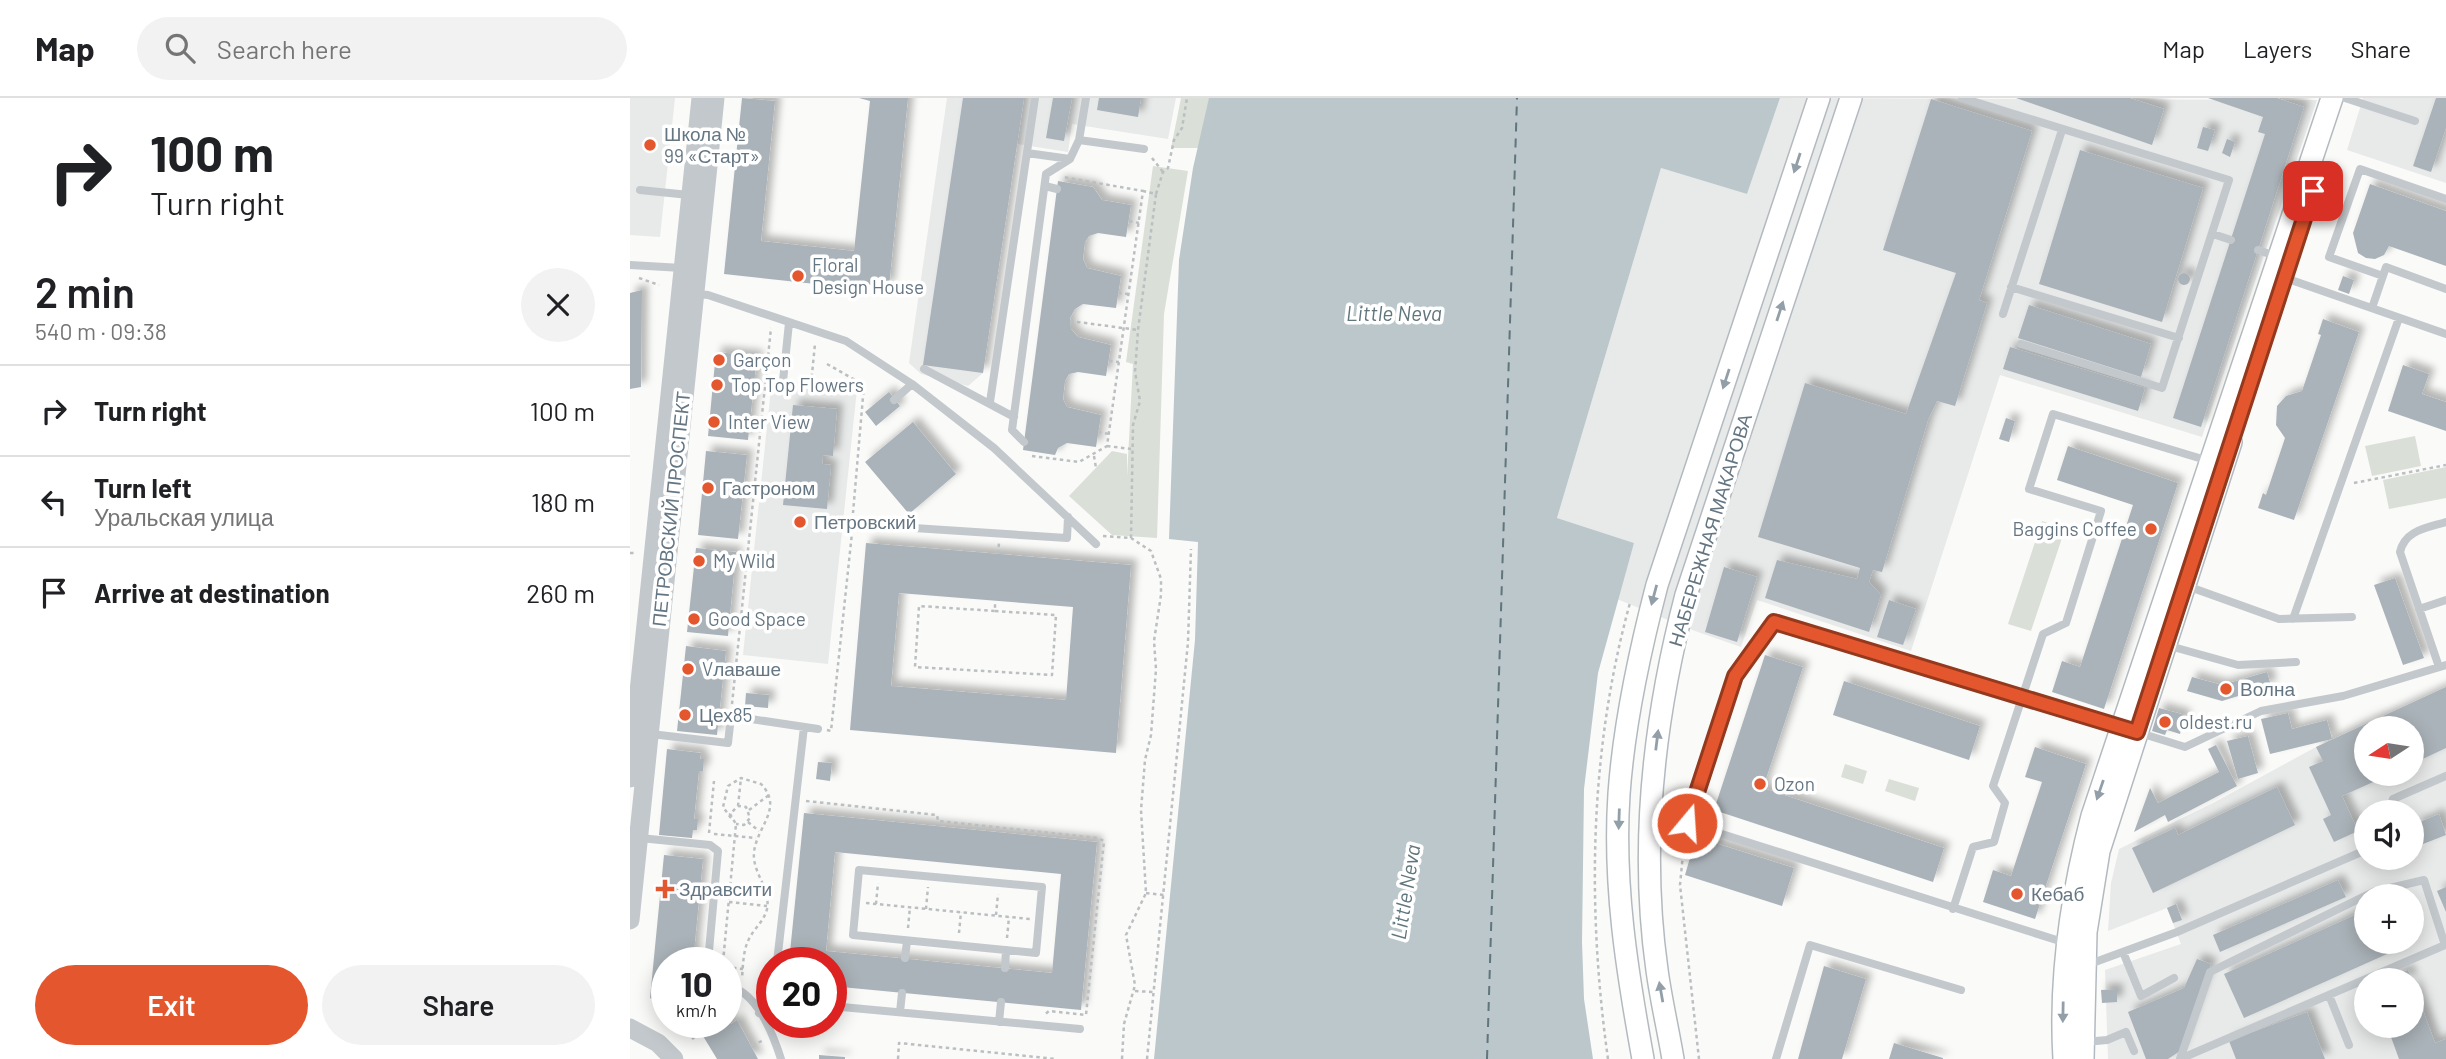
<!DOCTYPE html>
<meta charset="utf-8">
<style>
:root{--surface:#fff;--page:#f2f2f2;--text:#202124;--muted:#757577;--line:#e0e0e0;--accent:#e4572e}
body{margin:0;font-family:Barlow,sans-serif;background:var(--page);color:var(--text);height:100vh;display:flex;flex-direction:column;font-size:26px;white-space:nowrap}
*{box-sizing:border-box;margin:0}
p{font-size:23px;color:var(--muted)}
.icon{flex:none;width:38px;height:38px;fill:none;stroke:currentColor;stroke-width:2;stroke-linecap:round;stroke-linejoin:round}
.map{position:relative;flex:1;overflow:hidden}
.drawer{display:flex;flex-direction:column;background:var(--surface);width:630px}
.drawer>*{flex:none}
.hud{background:#fff;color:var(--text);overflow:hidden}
.needle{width:46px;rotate:258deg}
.tools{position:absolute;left:1724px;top:618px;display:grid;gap:14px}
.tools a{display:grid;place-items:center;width:70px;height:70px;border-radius:50%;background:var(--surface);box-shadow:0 4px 18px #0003;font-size:35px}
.speed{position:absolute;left:21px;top:849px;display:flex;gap:14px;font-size:35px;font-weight:700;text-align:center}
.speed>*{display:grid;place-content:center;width:91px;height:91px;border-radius:50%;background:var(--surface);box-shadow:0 4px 18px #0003;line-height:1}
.speed small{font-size:18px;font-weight:400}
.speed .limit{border:10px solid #d22;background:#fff;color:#111}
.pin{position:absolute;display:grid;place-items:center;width:60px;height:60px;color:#fff;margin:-30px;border-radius:14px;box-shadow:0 4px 10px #0006}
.me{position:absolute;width:77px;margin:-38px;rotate:18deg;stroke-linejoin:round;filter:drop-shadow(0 0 5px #0008)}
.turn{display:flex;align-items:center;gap:24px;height:147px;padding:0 35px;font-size:32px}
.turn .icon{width:91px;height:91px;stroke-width:2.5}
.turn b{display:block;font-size:49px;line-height:60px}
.round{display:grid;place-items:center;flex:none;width:74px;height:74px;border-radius:37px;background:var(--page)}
.head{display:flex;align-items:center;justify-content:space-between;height:119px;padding:0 35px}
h1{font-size:42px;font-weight:600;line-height:52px}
.cta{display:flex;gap:14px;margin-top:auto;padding:14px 35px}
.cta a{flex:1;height:80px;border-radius:42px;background:var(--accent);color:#fff;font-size:28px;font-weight:600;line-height:80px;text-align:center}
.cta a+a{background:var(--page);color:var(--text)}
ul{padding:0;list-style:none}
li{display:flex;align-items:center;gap:21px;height:91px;padding:0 35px;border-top:2px solid var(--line)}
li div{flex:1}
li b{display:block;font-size:26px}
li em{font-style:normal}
header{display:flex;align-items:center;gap:42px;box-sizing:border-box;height:98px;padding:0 35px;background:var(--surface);border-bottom:2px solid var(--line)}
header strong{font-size:33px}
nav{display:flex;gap:38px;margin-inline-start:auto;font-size:24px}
.search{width:490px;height:63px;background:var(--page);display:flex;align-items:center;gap:18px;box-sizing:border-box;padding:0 24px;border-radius:38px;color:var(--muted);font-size:26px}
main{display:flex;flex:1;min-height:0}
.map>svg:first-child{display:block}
.built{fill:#e8e9e9;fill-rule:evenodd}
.green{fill:#dadfd7}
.water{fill:#bbc7cb}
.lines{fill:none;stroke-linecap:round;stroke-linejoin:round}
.ferry{stroke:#60757c;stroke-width:2;stroke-dasharray:9 7;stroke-linecap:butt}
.building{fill:#aab3b9;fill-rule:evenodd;filter:url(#shadow)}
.secondary-casing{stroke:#b3babf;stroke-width:24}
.path{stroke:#bbbfc2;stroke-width:2.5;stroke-dasharray:3.5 3.5;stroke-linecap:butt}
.service{stroke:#c3c8cc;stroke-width:8}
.tertiary{stroke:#c3c8cc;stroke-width:19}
.secondary{stroke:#fff;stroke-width:21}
.oneway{fill:#939fa8}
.route-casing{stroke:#94391e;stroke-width:18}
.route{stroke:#e4572e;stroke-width:12}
.poi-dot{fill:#e4572e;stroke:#fff;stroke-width:2.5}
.labels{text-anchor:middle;stroke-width:7;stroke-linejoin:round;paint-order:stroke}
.poi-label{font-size:19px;fill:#657683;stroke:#fff;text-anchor:start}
.street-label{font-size:19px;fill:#657683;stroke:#fff}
.water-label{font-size:21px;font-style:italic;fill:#60757c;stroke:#fff}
</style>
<header>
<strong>Map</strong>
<div class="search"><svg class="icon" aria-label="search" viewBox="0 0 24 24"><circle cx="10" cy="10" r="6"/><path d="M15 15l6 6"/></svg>Search here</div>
<nav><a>Map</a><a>Layers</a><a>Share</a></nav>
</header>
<main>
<section class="drawer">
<div class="hud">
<div class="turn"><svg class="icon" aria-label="right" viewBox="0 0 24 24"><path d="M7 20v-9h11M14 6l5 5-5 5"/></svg><div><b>100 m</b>Turn right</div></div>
</div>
<div class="head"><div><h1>2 min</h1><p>540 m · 09:38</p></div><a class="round"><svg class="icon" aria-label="close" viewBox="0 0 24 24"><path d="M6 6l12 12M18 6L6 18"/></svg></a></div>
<ul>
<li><svg class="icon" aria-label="right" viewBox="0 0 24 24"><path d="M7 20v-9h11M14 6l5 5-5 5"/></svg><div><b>Turn right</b></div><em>100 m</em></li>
<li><svg class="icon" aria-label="left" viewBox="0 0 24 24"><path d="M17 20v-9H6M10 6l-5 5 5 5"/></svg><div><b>Turn left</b><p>Уральская улица</p></div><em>180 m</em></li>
<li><svg class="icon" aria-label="arrive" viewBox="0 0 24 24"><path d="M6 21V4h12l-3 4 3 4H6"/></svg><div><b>Arrive at destination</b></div><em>260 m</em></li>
</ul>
<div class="cta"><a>Exit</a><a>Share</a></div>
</section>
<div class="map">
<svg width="1816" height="961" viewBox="0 0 1816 961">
<defs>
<filter id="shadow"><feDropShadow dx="6" dy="-6" stdDeviation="3.5" flood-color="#0004"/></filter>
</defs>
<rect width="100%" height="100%" fill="#fafaf8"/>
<path class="built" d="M 0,0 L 45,0 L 30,139 L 0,137 Z
M 317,0 L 546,0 L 538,41 L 442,26 L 438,54 L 387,46 L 353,275 L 338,288 L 291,276 L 279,265 Z
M 1150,0 L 1687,2 L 1572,339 L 1370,277 L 1281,553 L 1127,502 L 1111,549 L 1065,533 L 987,501 L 1004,445 L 927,420 L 1031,70 L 1117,96 Z
M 1733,0 L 1816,0 L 1816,85 L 1717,52 Z
M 142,281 L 227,291 L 198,566 L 113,557 Z
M 1816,589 L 1816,961 L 1478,961 L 1475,872 L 1551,846 L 1537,810 L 1478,833 L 1481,785 L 1489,751 L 1585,704 L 1686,649 ZM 1736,630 L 1782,630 L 1782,676 L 1736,676 ZM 1736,714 L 1782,714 L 1782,760 L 1736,760 ZM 1736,798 L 1782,798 L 1782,844 L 1736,844 ZM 1736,882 L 1782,882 L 1782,928 L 1736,928 Z"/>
<path class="green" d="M 551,0 L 583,0 L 571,50 L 541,50 Z
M 523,68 L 558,73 L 534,216 L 527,440 L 482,437 L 439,398 L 482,353 L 497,356 L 497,379 L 503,266 L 496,264 Z
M 1785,338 L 1791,368 L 1742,378 L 1735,348 Z
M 1816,369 L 1816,400 L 1759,411 L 1753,382 Z
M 1412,423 L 1435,431 L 1401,533 L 1378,526 Z
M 1215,666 L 1237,673 L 1233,686 L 1211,679 Z
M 1259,681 L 1289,690 L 1285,703 L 1255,693 Z"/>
<path class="water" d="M 579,0 L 1150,0 L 1117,96 L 1031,70 L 927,420 L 1004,445 L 968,575 L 954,691 L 952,844 L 954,901 L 963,961 L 524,961 L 565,542 L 568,444 L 539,441 L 549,162 L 563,70 Z"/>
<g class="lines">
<path class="ferry" d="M 857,961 L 887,0"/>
</g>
<path class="building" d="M 112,0 L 145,3 L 131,143 L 224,153 L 240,3 L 229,0 L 278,0 L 259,189 L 214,184 L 213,189 L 94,176 Z
M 333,0 L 394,0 L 353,275 L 293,267 Z
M 423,0 L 442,0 L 434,43 L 416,40 Z
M 469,0 L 511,0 L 508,19 L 467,12 Z
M 1386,0 L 1500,0 L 1534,11 L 1522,47 Z
M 1578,0 L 1647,0 L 1674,9 L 1571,329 L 1543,320 L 1635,36 L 1628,34 L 1633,19 Z
M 1806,0 L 1816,0 L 1816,30 L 1801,74 L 1783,68 Z
M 1301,1 L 1402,33 L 1349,202 L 1357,205 L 1325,308 L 1307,303 L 1298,322 L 1252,474 L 1243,472 L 1239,484 L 1251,497 L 1239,534 L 1135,500 L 1147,462 L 1227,481 L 1230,470 L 1128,439 L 1175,285 L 1276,316 L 1326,175 L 1253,152 Z
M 1573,29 L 1585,32 L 1578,53 L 1567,50 Z
M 1597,41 L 1605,44 L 1600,59 L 1592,55 Z
M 1450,52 L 1573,90 L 1532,224 L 1409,186 Z
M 428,83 L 463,89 L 472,102 L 501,107 L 496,139 L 468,135 L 459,138 L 455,144 L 453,161 L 457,170 L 491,178 L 486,210 L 453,206 L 445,211 L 440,220 L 441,231 L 448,239 L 481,247 L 476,278 L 448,274 L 439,276 L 435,283 L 433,301 L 437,309 L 471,317 L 466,349 L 437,345 L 428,350 L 425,357 L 393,352 Z
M 1740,86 L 1816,113 L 1816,168 L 1759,148 L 1754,157 L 1745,161 L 1736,160 L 1728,155 L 1723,135 Z
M1548 181a6 6 0 1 1 12 0a6 6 0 1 1-12 0Z
M 1713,178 L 1724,182 L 1719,196 L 1708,192 Z
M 12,192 L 11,289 L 0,291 L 0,195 Z
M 1399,207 L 1521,246 L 1511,279 L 1388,240 Z
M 1693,221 L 1729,234 L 1664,422 L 1628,410 L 1633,395 L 1636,397 L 1655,340 L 1646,327 L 1647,308 L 1656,298 L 1672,293 L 1691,237 L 1688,236 Z
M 1380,249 L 1515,290 L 1508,313 L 1373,271 Z
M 86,254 L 127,258 L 118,342 L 78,338 Z
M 1773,267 L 1799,276 L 1792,296 L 1816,304 L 1816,333 L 1758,313 Z
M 259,294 L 270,308 L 246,328 L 235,314 Z
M 163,307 L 207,311 L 203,358 L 193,357 L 192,366 L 201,367 L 197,411 L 153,407 Z
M 1376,320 L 1385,323 L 1379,344 L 1369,341 Z
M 283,324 L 326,376 L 279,416 L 235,364 Z
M 1438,348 L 1548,385 L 1474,611 L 1422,594 L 1432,563 L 1450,569 L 1503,407 L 1427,382 Z
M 76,353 L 117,357 L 108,441 L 68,437 Z
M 236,445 L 501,467 L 486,655 L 220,632 ZM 269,495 L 443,509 L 436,602 L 261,588 Z
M 66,450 L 106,454 L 98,538 L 57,534 Z
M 1094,469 L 1127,479 L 1107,544 L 1075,534 Z
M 1765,480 L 1794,560 L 1773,567 L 1744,487 Z
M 1259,502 L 1286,511 L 1273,547 L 1247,539 Z
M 56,548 L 96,553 L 87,637 L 47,633 Z
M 1135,557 L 1173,569 L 1133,690 L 1314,750 L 1303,784 L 1084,712 Z
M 1637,574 L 1641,588 L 1592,603 L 1557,593 L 1562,579 L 1592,587 Z
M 1214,583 L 1350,628 L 1339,662 L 1203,617 Z
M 1816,589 L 1816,650 L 1782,666 L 1782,630 L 1736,630 L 1736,676 L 1761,676 L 1712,698 L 1728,733 L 1704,744 L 1693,721 L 1701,717 L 1679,669 L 1693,663 L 1686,649 Z
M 116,595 L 139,597 L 138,610 L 115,608 Z
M 1529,610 L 1555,617 L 1550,636 L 1537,632 L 1535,637 L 1522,633 Z
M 1658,615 L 1662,631 L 1697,622 L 1702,641 L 1640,656 L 1631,621 Z
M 1618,638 L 1628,675 L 1608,681 L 1597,643 Z
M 1586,647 L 1607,688 L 1538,724 L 1535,717 L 1504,734 L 1520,690 L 1528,705 L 1589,674 L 1578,651 Z
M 1405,649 L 1456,666 L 1405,821 L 1353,804 L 1363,772 L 1381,778 L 1412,684 L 1395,679 Z
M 37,651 L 71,655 L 70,661 L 74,661 L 73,673 L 69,673 L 64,721 L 68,721 L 67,732 L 63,732 L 62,740 L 29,737 Z
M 188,664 L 202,665 L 200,683 L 186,681 Z
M 1647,689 L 1665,727 L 1523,795 L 1502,750 L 1545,730 L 1548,737 Z
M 174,715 L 467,744 L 451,912 L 201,888 L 201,864 L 159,864 ZM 205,754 L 431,776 L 422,875 L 196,853 Z
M 1809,716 L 1816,737 L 1793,746 L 1785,726 Z
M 1066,739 L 1164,770 L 1152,808 L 1055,777 Z
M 34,757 L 73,761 L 63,864 L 37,864 L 37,907 L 20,900 Z
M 1708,782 L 1716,799 L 1590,854 L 1583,837 Z
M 1816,789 L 1816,814 L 1807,793 Z
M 1546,806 L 1552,822 L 1543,825 L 1537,810 Z
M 1736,812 L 1736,844 L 1763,844 L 1766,852 L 1614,920 L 1594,876 Z
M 1567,861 L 1581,866 L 1550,953 L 1538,961 L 1516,961 L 1498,914 L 1554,890 Z
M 1194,868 L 1236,881 L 1212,961 L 1168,961 Z
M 1778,872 L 1805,945 L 1816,941 L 1816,961 L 1769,961 L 1757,928 L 1782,928 L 1782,882 L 1753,882 Z
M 1487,891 L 1487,904 L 1472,905 L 1471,892 Z
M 1677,914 L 1695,961 L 1606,961 L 1599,943 Z
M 96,920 L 101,926 L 107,922 L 128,961 L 87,961 L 73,938 L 91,924 L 96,924 Z
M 1264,945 L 1313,960 L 1313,961 L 1259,961 Z
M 189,957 L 215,959 L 215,961 L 189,961 Z"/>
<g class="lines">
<g class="secondary-casing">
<path id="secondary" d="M 1013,961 C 997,873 983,786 989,696 C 994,625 1009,556 1027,487 L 1189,0
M 1043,961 C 1038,931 1031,902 1027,872 C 1009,745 1024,619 1056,497 L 1221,0
M 1434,961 C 1429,878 1441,798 1462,718 L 1702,0
M 1453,961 L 1456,834 L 1469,753 L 1601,344"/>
</g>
<path class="path" d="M 522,60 L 533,74
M 526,96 L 533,74 L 538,70 L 544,42 L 552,30 L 557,0
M 499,123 L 509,125
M 9,180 L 29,187
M 488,195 L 499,196
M 440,223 L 508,232
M 479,263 L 489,264
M 197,266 L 234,287 L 223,415
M 181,286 L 185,246
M 468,334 L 479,336
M 477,348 L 501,351
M 402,358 L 449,364 L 477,348 L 513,93 L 433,79
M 464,358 L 466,370
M 1724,385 L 1816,367
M 473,438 L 501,440 L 503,327 L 510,303 L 505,274 L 508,232 L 526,96 L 513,93
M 0,455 L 4,455
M 368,456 L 369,445
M 365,513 L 426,517 L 422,577 L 285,569 L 289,508 L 365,513 L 365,503
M 102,606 L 141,230
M 197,632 L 201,633 L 222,435
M 176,703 L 307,717 L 308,723 L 468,740 L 474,743 L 456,917 L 419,913 L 414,917
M 108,708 L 111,680
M 119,712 L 139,697
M 101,720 L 93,709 L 98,688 L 111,680 L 131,686 C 154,710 127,728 124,754 C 122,775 141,790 137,811 C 134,824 123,831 118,843 C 113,854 113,868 112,880
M 118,724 L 129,733
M 79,735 L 84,683
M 1055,735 L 1050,787 L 1069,961
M 84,736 L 126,740
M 516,795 L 534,797
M 99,804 L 137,808
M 236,805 L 400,821
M 246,806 L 248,785
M 296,811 L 298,789
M 366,817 L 368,796
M 278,830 L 280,809
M 329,835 L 331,814
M 377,840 L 379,819
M 93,864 L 106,726 L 100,716 L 108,708 L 116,709 L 120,720 L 114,727 L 106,726
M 96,869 L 113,871
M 505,893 L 523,894
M 96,914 L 107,905
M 54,932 L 61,924
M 62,941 L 81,926 L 79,924
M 122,947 L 132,943
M 268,961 L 269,945 L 426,961
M 492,961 L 494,926 L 505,887 L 496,837 L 516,795 L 511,712 L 515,662 L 521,637 L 526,571 L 524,543 L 531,497 L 531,481 L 521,453 L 501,440
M 517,961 L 558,544 L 561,451
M 978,961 C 957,811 959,653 1000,505"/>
<path class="service" d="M 1332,0 L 1599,82 L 1532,290 L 1391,246
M 1715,0 L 1785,23
M 449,42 L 514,51
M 397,55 L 440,61 L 449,42 L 456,0
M 415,88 L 427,91
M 10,92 L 59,97
M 1583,136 L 1601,142
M 1628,152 L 1660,163
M 0,167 L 52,170
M 1644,176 L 1816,236
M 1753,178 L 1699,159 L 1730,71 L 1816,101
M 1381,189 L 1549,240
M 67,196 L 78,197 L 216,243 L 282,286 L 364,350 L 466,446
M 1742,210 L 1756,169 L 1816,191
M 1373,216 L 1432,32
M 294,271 L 384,319
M 153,283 L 159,225
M 264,302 L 282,286
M 360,304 L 405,0
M 394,344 L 382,332 L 416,76 L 440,61
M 222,426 L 437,440 L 438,419
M 1557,488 L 1649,521 L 1722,519
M 1789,511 L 1816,502
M 1663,521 L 1769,220
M 1536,547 L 1608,567 L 1666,564
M 1809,569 L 1770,454 C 1775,432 1797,430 1816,424
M 1510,635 L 1555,649 L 1631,613 L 1713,598 L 1816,567
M 21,636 L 98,645 L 101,618 L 188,631
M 1759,714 L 1763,701 L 1816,678
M 10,740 L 80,747 L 88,753 L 78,864
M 229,772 L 412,789 L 406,855 L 223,837 Z
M 1323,811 L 1343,749 L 1364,744 L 1375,705 L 1363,688 L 1413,536 L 1436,525 L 1471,413 L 1399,391 L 1423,316 L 1579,363
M 1436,845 L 1057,725 L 1105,578 L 1144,524 L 1491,629
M 1493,854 L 1511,898 L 1544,880
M 275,860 L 277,843
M 147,864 L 174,629
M 1457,867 L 1547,834 L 1736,752
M 375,870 L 376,852
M 96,888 C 126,891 143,936 151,961
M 1699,897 L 1719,947
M 201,908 L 450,931
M 270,914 L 272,895
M 129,915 L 142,906
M 369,924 L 371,904
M 1455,944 L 1477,942 L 1496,934 L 1504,953
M 1146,961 L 1180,847 L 1331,892
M 1550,961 L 1815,847 L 1794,782 L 1743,794 L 1580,874 L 1550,961"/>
<path class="tertiary" d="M 0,680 L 71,0
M 0,822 L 85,0
M 0,930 L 28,945 L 44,961"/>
<use href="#secondary" class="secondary"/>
</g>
<defs><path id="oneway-solid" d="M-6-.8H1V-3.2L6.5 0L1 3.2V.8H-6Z" transform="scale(1.75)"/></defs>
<g class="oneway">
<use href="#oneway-solid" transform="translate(1167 65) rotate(108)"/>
<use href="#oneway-solid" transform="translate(1150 213) rotate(-72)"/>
<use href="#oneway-solid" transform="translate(1096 281) rotate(108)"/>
<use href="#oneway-solid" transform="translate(1024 497) rotate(105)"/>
<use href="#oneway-solid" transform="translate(1027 642) rotate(-83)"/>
<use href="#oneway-solid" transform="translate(1470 692) rotate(109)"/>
<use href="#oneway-solid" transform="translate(989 721) rotate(92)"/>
<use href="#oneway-solid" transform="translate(1031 894) rotate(-100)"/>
<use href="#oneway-solid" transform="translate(1433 914) rotate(91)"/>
</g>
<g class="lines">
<g class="route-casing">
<path id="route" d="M 1057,725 L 1105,578 L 1144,524 L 1507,634 L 1683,93"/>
</g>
<use href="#route" class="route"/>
</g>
<g class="poi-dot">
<circle cx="20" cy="47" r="7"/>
<circle cx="168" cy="178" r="7"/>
<circle cx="89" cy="262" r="7"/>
<circle cx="87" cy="287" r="7"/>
<circle cx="84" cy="324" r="7"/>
<circle cx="78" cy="390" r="7"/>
<circle cx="170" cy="424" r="7"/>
<circle cx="1521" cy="431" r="7"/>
<circle cx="69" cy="463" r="7"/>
<circle cx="64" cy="521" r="7"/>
<circle cx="58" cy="571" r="7"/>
<circle cx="1596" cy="591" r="7"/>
<circle cx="55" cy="617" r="7"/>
<circle cx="1535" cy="624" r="7"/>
<circle cx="1130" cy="686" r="7"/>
<path d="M31.5 780.5h7v7h7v7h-7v7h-7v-7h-7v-7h7z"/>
<circle cx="1387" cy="796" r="7"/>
</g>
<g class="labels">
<g class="poi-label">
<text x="34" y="43">Школа №<tspan x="34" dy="22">99 «Старт»</tspan></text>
<text x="182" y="174">Floral<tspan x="182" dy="22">Design House</tspan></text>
<text x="103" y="269">Garçon</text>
<text x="101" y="294">Top Top Flowers</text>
<text x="98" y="331">Inter View</text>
<text x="92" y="397">Гастроном</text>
<text x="184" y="431">Петровский</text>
<text x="1507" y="438" text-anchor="end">Baggins Coffee</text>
<text x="83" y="470">My Wild</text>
<text x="78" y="528">Good Space</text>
<text x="72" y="578">Vлаваше</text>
<text x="1610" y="598">Волна</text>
<text x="69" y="624">Цех85</text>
<text x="1549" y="631">oldest.ru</text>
<text x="1144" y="693">Ozon</text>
<text x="49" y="798">Здравсити</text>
<text x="1401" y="803">Кебаб</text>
</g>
<g class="street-label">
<text transform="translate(41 411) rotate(-84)" y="7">ПЕТРОВСКИЙ ПРОСПЕКТ</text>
<text transform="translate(1080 432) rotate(-73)" y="7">НАБЕРЕЖНАЯ МАКАРОВА</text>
</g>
<g class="water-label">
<text x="764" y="223">Little Neva</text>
<text transform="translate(776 794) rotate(-81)" y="7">Little Neva</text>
</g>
</g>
</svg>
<div class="tools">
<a><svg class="needle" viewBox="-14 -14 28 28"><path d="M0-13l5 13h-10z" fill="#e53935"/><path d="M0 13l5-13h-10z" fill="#757577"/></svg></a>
<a><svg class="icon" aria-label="sound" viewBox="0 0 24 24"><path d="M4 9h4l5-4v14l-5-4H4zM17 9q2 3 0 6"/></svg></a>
<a>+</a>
<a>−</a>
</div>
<div class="speed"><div>10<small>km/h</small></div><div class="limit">20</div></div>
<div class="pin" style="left:1683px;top:93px;background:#d93025"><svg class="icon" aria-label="arrive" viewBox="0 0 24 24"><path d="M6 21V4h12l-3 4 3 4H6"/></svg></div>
<svg class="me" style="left:1057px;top:725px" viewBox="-20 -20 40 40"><circle r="17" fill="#e4572e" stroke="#fff" stroke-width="3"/><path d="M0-11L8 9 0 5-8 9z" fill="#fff"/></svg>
</div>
</main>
